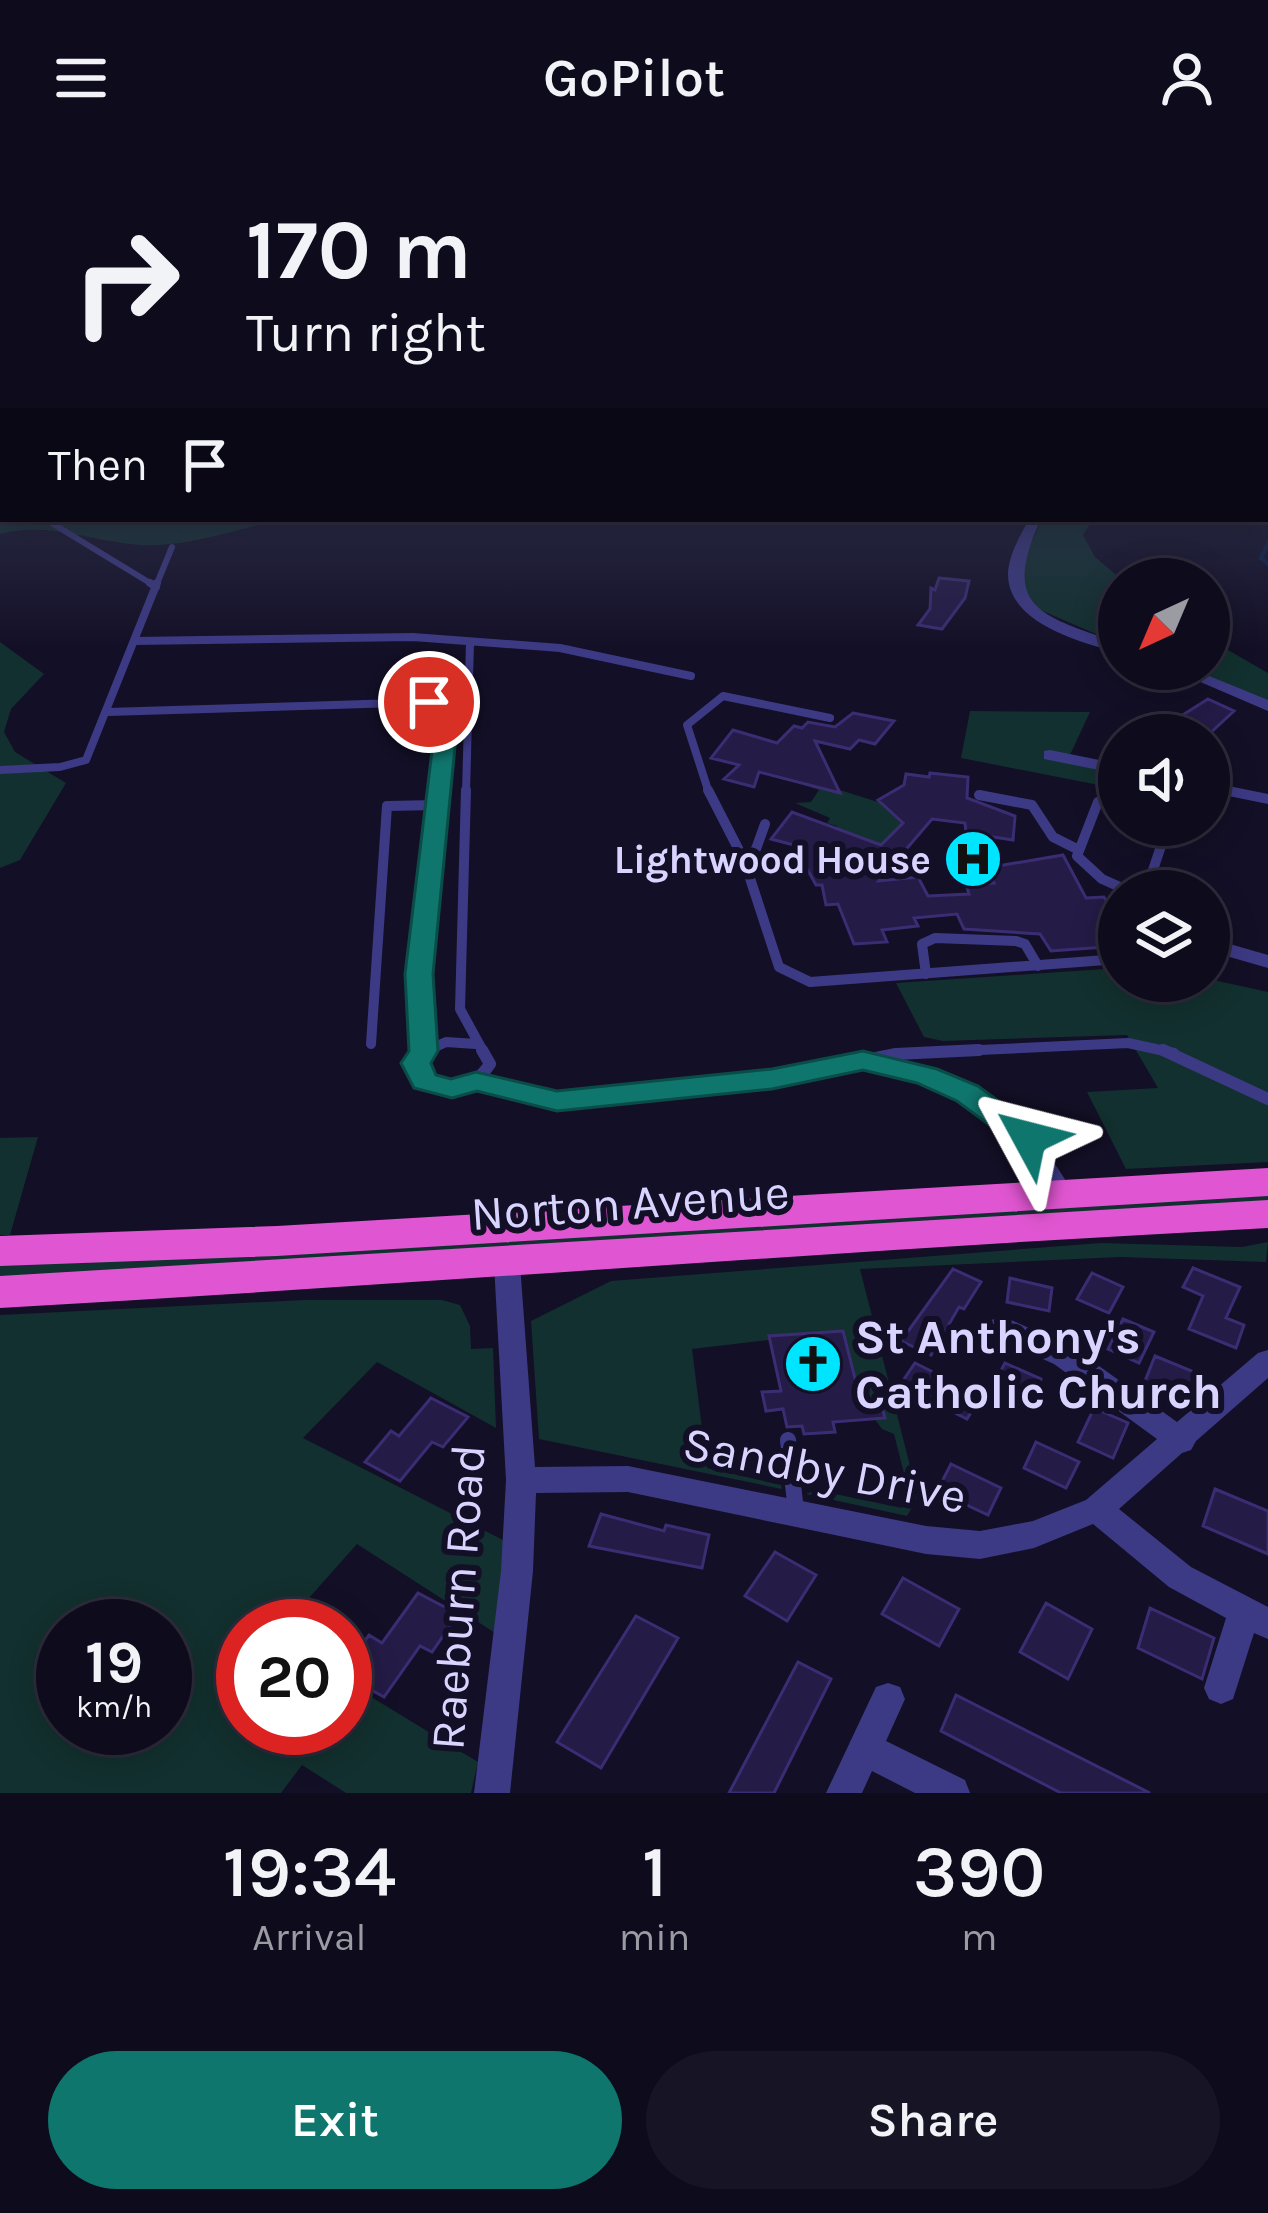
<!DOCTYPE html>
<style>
:root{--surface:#0e0b1c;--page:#171425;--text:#f1f3f6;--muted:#9b9ba3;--line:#2e2b3b;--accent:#0f766e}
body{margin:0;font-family:Karla,sans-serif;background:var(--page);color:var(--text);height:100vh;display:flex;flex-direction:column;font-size:45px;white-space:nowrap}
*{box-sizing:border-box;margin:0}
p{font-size:39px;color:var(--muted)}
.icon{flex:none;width:66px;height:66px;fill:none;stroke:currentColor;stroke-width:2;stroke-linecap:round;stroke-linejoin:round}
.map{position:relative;height:1637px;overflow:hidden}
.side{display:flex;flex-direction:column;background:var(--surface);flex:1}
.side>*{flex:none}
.banner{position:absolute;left:0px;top:0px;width:1269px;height:366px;box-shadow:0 6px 30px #0003,0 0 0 3px var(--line);background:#0e0b1c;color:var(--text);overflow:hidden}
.needle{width:78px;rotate:224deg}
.tools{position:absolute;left:1098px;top:402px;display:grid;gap:24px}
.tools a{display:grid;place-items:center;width:132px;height:132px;border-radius:50%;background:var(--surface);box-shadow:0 6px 30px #0003,0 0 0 3px var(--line);font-size:60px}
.speed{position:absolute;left:36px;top:1443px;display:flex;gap:24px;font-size:60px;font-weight:700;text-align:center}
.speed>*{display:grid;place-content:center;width:156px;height:156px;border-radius:50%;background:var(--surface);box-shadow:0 6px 30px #0003,0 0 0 3px var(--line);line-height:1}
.speed small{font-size:30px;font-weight:400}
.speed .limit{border:18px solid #d22;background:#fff;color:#111}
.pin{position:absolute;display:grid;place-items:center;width:102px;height:102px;color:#fff;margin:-51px;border:6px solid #fff;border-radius:50%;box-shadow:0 3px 12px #0007}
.me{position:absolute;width:132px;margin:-66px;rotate:308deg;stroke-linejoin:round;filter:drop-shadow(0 0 9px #0008)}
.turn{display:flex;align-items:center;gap:42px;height:252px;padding:0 48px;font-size:54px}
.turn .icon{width:156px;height:156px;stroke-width:2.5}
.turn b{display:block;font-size:84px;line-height:102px}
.then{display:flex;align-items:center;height:114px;padding:0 48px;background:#0003;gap:24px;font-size:45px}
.eta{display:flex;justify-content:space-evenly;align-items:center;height:204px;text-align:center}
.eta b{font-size:72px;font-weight:600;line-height:84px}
.button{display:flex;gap:24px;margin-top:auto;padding:24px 48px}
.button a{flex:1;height:138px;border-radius:72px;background:var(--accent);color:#fff;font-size:48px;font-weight:600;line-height:138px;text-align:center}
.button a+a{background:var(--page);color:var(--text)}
header{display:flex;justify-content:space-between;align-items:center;height:156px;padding:0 48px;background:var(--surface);font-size:54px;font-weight:600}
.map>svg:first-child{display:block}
.green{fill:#12302f;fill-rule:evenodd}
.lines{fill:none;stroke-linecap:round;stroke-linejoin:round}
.stream{stroke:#0a1f44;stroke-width:4.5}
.building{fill:#241b47;stroke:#3b2d73;stroke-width:3}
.service-far4{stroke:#3d3a85;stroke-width:6}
.service-far3{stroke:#3d3a85;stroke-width:8}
.service-far2{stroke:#3d3a85;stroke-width:10}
.service-far1{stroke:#3d3a85;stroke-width:12}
.service{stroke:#3d3a85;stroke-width:16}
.minor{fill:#3d3a85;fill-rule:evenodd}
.trunk{fill:#e055d1;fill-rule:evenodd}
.route{fill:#0f766e;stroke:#0a4d48;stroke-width:3}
.labels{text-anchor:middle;stroke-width:12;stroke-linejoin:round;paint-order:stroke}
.poi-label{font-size:39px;font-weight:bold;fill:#d9d4ff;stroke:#130f26;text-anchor:end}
.near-street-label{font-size:48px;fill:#d9d4ff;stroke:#130f26}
.near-poi-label{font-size:48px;font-weight:bold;fill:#d9d4ff;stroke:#130f26;text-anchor:start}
</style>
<header><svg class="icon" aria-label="menu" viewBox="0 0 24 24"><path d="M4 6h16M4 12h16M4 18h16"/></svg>GoPilot<svg class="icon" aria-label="person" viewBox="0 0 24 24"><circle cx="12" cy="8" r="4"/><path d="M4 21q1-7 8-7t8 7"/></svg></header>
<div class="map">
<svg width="1268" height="1637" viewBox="0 0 1268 1637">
<rect width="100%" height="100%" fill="#130f26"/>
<path class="green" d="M 0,265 L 3,363 L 281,363 C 236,374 188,391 141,389 C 92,386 49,365 0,378 Z
M 1042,363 L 1093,363 L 1083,379 L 1095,401 L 1121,423 L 1119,488 L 1036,452 L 1017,418 Z
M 1209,483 L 1268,517 L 1268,546 L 1186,513 L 1209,513 Z
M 0,486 L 44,518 L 11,553 L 4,576 L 15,596 L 66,627 L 20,704 L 0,712 Z
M 970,555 L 1090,556 L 1069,601 L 1119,616 L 1119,633 L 961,602 Z
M 798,627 L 821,628 L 881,647 L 912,675 L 908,679 L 895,675 L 886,684 L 898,687 L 876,690 L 835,673 L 837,670 L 827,667 L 830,662 L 795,647 L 811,646 L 819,634 Z
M 1119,812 L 1119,825 L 1209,823 L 1268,836 L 1268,1006 L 1126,1013 L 1087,936 L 1158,932 L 1127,879 L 943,885 L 924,881 L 896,827 Z
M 38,981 L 10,1079 L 0,1079 L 0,982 Z
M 1268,1033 L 1268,1046 L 0,1122 L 0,1109 Z
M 1268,1086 L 1266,1106 L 1120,1101 L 860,1113 L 918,1341 L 907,1360 L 806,1338 L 816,1334 L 902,1352 L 909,1337 L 894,1278 L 882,1273 L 874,1262 L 885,1261 L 881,1245 L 861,1246 L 843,1175 L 692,1193 L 707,1312 L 781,1329 L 782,1333 L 539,1283 L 531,1165 L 611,1125 L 1101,1087 L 1242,1091 Z
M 304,1144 L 442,1144 L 460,1149 L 470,1170 L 471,1193 L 493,1192 L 496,1272 L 377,1206 L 303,1282 L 503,1384 L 506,1484 L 357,1388 L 284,1470 L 243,1470 L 243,1572 L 345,1572 L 345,1525 L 478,1606 L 471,1637 L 346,1637 L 302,1609 L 281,1637 L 0,1637 L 0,1159 ZM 63,1470 L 165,1470 L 165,1572 L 63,1572 Z"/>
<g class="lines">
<path class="stream" d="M 1268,388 L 1261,402 L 1268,408"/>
</g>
<path class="building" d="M 939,422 L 969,425 L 965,442 L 942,473 L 918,469 L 930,453 L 931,432 L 935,434 Z
M 1208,543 L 1234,555 L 1208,579 L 1170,567 Z
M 853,557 L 894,565 L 875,588 L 859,584 L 850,593 L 815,585 L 840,637 L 759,616 L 754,631 L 724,623 L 739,609 L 711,602 L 733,574 L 777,587 L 794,570 L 802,572 L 808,566 L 835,571 Z
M 930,617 L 968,621 L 967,642 L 1015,660 L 1013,684 L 966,677 L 965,667 L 932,663 L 879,725 L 918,721 L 928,740 L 969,738 L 966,728 L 994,727 L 986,712 L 1063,699 L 1086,742 L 1104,741 L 1119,766 L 1119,790 L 1051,795 L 1040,778 L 964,773 L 957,758 L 914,762 L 918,770 L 882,774 L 887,786 L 854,788 L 838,748 L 826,749 L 822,729 L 816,729 L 794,689 L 771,683 L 792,656 L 881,689 L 903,667 L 878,644 L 904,629 L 906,618 L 929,621 Z
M 1193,1112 L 1240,1131 L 1226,1162 L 1244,1169 L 1236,1192 L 1189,1173 L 1203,1140 L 1183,1131 Z
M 953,1113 L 981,1126 L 964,1153 L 959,1151 L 931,1199 L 901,1185 Z
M 1092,1117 L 1123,1131 L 1109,1157 L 1077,1143 Z
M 1010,1122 L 1052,1132 L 1049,1155 L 1007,1146 Z
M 1123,1163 L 1154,1176 L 1139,1207 L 1108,1193 Z
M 843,1175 L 861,1246 L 880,1245 L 885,1262 L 833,1266 L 835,1276 L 804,1278 L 802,1270 L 787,1271 L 783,1253 L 766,1255 L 762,1236 L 781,1235 L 769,1180 Z
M 1155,1200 L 1199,1218 L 1189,1243 L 1145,1225 Z
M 915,1207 L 981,1240 L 967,1263 L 900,1229 Z
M 1005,1207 L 1041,1223 L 1037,1251 L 992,1231 Z
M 431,1242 L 468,1261 L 443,1291 L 432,1286 L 400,1325 L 365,1306 L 391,1275 L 399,1280 Z
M 1094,1252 L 1128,1267 L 1113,1302 L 1078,1286 Z
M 1036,1286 L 1079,1306 L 1066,1332 L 1024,1312 Z
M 951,1308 L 1001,1332 L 988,1359 L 937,1335 Z
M 1215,1333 L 1268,1355 L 1268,1398 L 1203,1370 Z
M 601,1358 L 664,1375 L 666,1369 L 709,1379 L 702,1412 L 589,1390 Z
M 775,1396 L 816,1419 L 787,1465 L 745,1440 Z
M 903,1422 L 959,1453 L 939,1490 L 882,1458 Z
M 418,1437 L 458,1458 L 432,1496 L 420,1490 L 384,1541 L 345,1519 L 345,1512 L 369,1479 L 382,1487 Z
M 1046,1447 L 1092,1473 L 1068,1523 L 1020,1496 Z
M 1150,1452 L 1214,1482 L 1202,1523 L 1138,1492 Z
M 636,1460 L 678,1482 L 601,1612 L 557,1586 Z
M 798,1506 L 831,1523 L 774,1637 L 729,1637 Z
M 956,1539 L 1150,1637 L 1061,1637 L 941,1575 Z"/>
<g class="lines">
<path class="service-far4" d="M 45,363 L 155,430
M 156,430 L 172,391"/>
<path class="service-far3" d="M 150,427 L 156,431
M 134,485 L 413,481 L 560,492 L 691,520
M 108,556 L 429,546 L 443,553 L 446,570 L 439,637
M 0,614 L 60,611 L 86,604 L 157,427
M 466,637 L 470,486
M 709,637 L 687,569 L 723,540 L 830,562"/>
<path class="service-far2" d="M 466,634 L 460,853 L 484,897
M 708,634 L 744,704 L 779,811 L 810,826 L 1119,803
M 979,639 L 1032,649 L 1053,681 L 1079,694
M 1119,642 L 1098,646 L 1077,700 L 1102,723 L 1129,735
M 744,704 L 756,693 L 765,668
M 1146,735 L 1168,669
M 926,818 L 922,788 L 935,782 L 1016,785 L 1025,788 L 1038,810
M 371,888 L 387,650 L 437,649
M 424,895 L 419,818 L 439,634
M 422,897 L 446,886 L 476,888
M 915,897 L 1128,887 L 1174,897"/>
<path class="service-far1" d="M 426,894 L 420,899 L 418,918 C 443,939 472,935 490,908 L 482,894
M 1163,894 L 1268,943
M 866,905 C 949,927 1019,956 1064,1033
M 476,925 L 557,945 L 772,923 L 896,898 L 979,894"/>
<path class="service" d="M 788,1284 L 796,1355"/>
<path class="minor" d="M 1029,363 L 1041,363 C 999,453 1042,460 1119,487 L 1119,497 C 1082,486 1007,468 1008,417 C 1009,398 1020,380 1029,363 Z
M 1170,513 L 1192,513 L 1268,544 L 1268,555 Z
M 1050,594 L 1119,608 L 1119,618 L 1044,603 L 1044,595 Z
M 1209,626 L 1268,638 L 1268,648 L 1209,636 Z
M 1209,782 L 1268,799 L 1268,812 L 1209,795 Z
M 507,1098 L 516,1101 L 520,1108 L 535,1311 L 628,1310 L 926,1370 L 980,1375 L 1033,1365 L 1086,1344 L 1157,1283 L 1054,1208 L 991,1180 L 987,1172 L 991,1164 L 1001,1161 L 1011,1164 L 1074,1192 L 1177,1266 L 1258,1197 L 1268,1194 L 1268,1222 L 1196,1285 L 1191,1294 L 1182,1297 L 1119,1353 L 1191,1411 L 1268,1451 L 1268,1483 L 1254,1477 L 1233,1543 L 1221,1548 L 1209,1543 L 1204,1532 L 1226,1462 L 1169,1431 L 1093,1368 L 1034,1392 L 980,1403 L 926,1398 L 628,1336 L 536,1337 L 533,1415 L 510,1637 L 474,1637 L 501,1415 L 506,1324 L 494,1108 L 498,1101 Z
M 888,1527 L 900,1531 L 905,1543 L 886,1585 L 965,1624 L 970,1637 L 915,1637 L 872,1615 L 862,1637 L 826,1637 L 876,1531 Z"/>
<path class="trunk" d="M 1268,1012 L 1268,1040 L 277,1100 L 0,1110 L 0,1080 L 277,1070 Z
M 1268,1044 L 1268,1072 C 845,1094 423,1128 0,1152 L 0,1120 Z"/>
</g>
<linearGradient id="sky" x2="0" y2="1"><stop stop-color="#0a0815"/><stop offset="0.54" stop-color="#333752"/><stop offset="1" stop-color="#333752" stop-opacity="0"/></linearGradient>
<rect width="1268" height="494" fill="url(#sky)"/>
<path class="route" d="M 429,540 L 450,549 L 457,570 L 433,818 L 438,895 L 431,907 L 436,919 L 451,923 L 476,916 L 557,935 L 772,913 L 863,895 L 937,913 L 978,930 L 1040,975 L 1044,982 L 1040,990 L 1018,990 L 957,945 L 917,927 L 863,914 L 772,933 L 557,955 L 477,935 L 452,942 L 414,932 L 401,907 L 409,895 L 405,818 L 435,570 L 433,556 L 418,546 Z"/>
<defs>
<g id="hospital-disc" transform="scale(3)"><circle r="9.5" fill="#00e5ff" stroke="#130f26"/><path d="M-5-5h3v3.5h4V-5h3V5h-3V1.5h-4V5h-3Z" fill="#111"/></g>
<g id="church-disc" transform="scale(3)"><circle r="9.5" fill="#00e5ff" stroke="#130f26"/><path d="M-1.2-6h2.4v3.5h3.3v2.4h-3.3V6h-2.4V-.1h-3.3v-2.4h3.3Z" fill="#111"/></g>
</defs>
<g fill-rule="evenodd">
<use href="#hospital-disc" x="973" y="703"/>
<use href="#church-disc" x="813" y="1208"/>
</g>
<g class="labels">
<g class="poi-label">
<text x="931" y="717">Lightwood House</text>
</g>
<g class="near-street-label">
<text transform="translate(630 1046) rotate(-4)" y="17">Norton Avenue</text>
<text transform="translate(825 1313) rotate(11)" y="17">Sandby Drive</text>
<text transform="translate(457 1441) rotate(-86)" y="17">Raeburn Road</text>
</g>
<g class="near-poi-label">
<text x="855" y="1197">St Anthony's<tspan x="855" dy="55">Catholic Church</tspan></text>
</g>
</g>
</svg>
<div class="tools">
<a><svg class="needle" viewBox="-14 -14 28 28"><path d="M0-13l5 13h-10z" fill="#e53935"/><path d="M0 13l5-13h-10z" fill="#9b9ba3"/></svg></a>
<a><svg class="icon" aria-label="sound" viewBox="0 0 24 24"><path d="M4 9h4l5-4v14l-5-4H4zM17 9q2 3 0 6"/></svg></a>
<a><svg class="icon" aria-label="layers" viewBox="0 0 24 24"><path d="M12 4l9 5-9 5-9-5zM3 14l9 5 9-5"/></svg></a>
</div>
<div class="speed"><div>19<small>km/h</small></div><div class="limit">20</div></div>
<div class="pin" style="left:429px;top:546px;background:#d93025"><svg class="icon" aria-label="arrive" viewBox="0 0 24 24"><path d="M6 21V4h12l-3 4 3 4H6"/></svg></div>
<svg class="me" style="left:1029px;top:982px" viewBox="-20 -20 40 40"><path d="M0-17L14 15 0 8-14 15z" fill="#0f766e" stroke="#fff" stroke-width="4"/></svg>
<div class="banner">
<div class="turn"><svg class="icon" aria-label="right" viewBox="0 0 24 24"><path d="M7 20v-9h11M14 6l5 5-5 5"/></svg><div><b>170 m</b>Turn right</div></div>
<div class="then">Then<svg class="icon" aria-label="arrive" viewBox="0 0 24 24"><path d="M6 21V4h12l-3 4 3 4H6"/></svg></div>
</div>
</div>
<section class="side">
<div class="eta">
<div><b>19:34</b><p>Arrival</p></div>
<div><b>1</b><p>min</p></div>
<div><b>390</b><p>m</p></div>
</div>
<div class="button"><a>Exit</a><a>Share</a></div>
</section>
